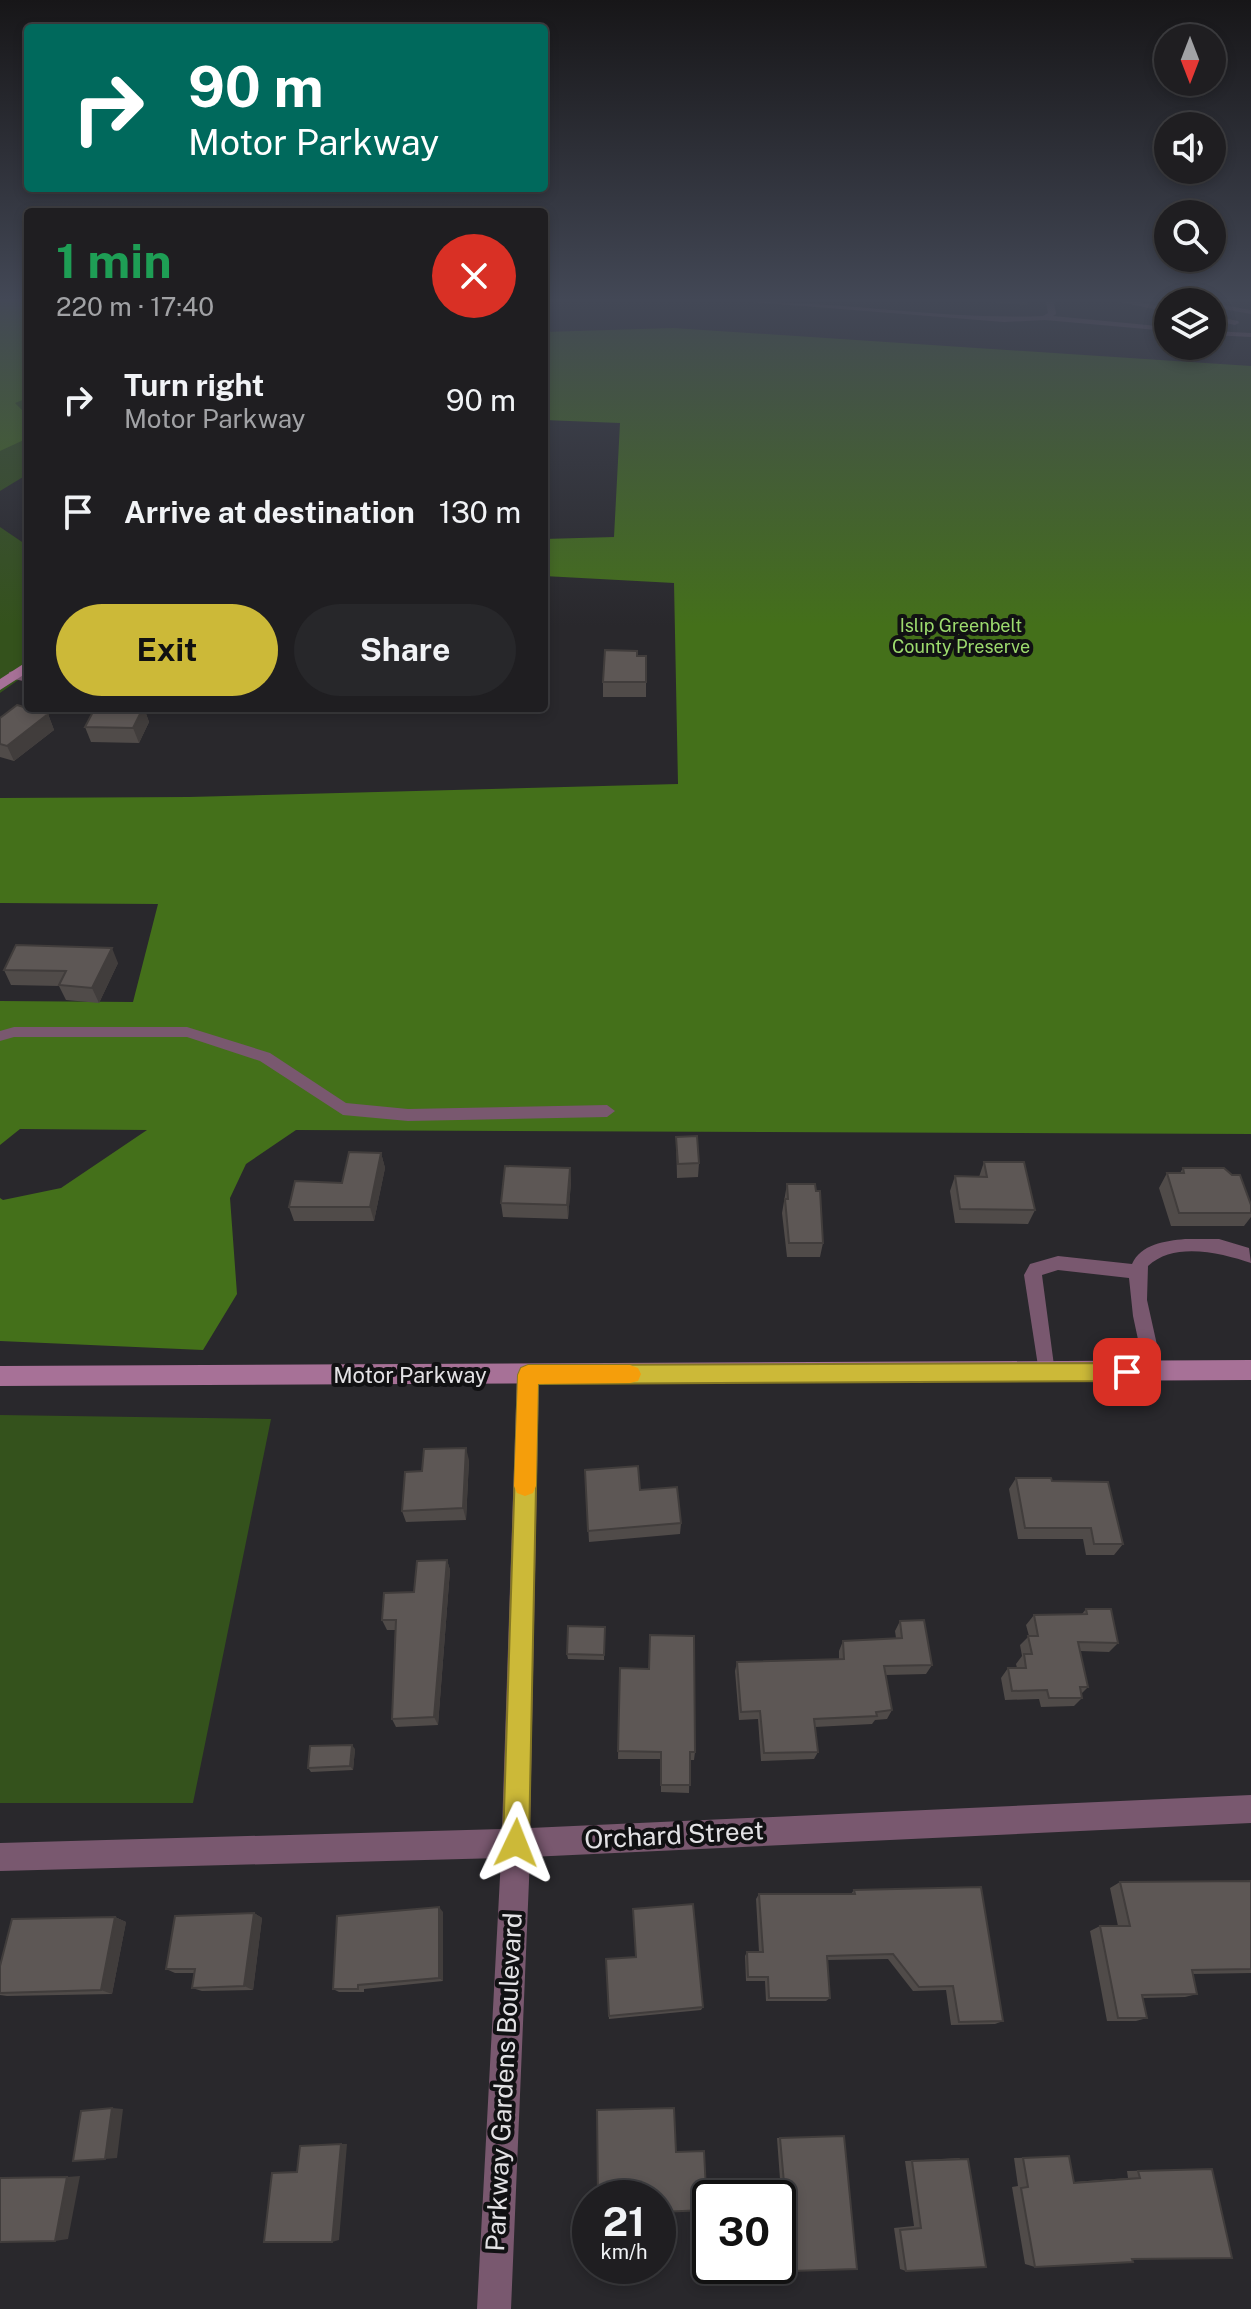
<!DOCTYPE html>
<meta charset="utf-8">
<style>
:root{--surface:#1f1e21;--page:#27272a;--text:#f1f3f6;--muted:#a1a2a5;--line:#3c3c3f;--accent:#ccb938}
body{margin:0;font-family:"Public Sans",sans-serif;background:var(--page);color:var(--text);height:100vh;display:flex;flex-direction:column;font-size:30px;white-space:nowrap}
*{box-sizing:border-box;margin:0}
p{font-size:26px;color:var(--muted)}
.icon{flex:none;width:44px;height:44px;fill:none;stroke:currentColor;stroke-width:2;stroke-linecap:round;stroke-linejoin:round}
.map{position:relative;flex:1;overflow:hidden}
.drawer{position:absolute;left:24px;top:208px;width:524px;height:504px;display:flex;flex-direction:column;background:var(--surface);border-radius:8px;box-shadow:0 4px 12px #0003,0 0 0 2px var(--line)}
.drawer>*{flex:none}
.guide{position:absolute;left:24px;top:24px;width:524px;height:168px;border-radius:8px;box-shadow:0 4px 12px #0003,0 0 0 2px var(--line);background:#00695c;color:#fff;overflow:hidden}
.needle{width:52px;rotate:180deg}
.buttons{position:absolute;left:1154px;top:24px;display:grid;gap:16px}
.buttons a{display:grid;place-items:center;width:72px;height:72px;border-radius:50%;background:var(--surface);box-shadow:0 4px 12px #0003,0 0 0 2px var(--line);font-size:40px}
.speed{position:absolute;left:572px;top:2180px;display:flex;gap:16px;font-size:40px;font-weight:700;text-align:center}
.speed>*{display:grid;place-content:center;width:104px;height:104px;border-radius:50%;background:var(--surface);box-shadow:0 4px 12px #0003,0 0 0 2px var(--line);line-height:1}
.speed small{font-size:20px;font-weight:400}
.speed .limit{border:4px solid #111;border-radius:12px;background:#fff;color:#111}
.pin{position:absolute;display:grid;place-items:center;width:68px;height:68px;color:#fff;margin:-34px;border-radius:16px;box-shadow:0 4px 12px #0006}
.me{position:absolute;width:88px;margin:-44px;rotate:2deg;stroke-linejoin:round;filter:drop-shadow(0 0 6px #0008)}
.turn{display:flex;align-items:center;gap:28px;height:168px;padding:0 32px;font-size:36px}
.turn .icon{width:104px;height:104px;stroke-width:2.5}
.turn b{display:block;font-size:56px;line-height:68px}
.round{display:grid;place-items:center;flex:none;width:84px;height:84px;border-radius:42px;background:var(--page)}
.head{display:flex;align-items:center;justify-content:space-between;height:136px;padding:0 32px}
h1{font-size:48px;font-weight:700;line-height:60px;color:#1e9e55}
.primary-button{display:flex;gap:16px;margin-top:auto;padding:16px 32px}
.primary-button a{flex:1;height:92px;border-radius:48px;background:var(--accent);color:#111;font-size:32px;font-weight:700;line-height:92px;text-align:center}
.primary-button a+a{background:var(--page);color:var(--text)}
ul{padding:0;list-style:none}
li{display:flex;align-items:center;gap:24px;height:112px;padding:0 32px}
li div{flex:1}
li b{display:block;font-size:30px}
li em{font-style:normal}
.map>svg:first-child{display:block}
.green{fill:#34521c}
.forest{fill:#44701a}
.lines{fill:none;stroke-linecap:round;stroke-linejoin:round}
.lane{fill:#79586f;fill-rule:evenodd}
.street{fill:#79586f;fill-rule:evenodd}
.secondary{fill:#a77197;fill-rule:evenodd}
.wall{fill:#504b49}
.shaded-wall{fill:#413d3c}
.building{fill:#5d5755;stroke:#413d3c;stroke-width:2}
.route{fill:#ccb938;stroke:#857824;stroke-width:2}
.slow{fill:#f59e0b}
.labels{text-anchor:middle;stroke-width:8;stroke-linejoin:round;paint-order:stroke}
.far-park-label{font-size:18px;fill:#9ddb6e;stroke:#111113}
.street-label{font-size:22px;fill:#e3e2e5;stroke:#111113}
.near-street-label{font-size:26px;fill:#e3e2e5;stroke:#111113}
</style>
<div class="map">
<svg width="1251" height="2309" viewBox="0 0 1251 2309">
<rect width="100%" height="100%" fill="#29282c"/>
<path class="green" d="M 0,302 L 28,302 L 28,474 L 0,491 Z
M 0,527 L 28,546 L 28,673 L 0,693 Z
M 0,1415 L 271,1419 L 193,1803 L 0,1803 Z"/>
<path class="forest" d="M 0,302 L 28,302 L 28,398 L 15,403 L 28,416 L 28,438 L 0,451 Z
M 673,328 L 1251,366 L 1251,1134 L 296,1130 L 246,1164 L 230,1198 L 237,1294 L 203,1350 L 0,1341 L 0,1198 L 3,1200 L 61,1188 L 147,1130 L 20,1129 L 0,1145 L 0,1001 L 133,1002 L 158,904 L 0,903 L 0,798 L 189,797 L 678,784 L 674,583 L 544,576 L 544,539 L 614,537 L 620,423 L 544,420 L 544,332 Z"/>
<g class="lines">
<path class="lane" d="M 751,302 C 849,302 946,320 1043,316 L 1048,313 L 1046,302 L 1054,302 L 1056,314 L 1053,316 L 1168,327 L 1168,331 L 1045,320 L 1004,322 Z
M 1120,302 L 1139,302 L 1168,308 L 1168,312 Z
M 1212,303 L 1251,310 L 1251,314 L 1212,307 Z
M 1212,316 L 1238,321 L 1239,323 L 1235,325 L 1212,320 Z
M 1212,331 L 1251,333 L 1251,337 L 1212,335 Z
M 14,1027 L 187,1027 L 270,1053 L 346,1103 L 408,1109 L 607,1105 L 615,1111 L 607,1117 L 408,1121 L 343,1115 L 260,1061 L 187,1037 L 14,1037 L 0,1041 L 0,1031 Z
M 1185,1239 L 1219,1239 L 1249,1248 L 1251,1263 C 1222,1253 1174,1241 1148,1266 L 1147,1300 L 1163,1372 L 1160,1378 L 1154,1380 L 1148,1378 L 1145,1372 L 1133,1316 L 1129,1278 L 1058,1270 L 1042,1275 L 1055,1373 L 1052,1379 L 1046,1381 L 1040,1379 L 1024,1275 L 1030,1264 L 1058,1256 L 1132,1264 C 1141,1244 1165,1241 1185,1239 Z"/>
<path class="street" d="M 14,671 L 28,674 L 28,682 L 9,678 L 9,672 Z
M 528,1365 L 536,1368 L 539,1375 L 530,1828 L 1251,1795 L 1251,1823 L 530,1857 L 511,2309 L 477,2309 L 501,1858 L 0,1871 L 0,1843 L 502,1829 L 517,1375 L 520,1368 Z"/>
<path class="secondary" d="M 28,661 L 28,672 L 0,690 L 0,679 Z
M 1251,1360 L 1251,1380 L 0,1386 L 0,1366 Z"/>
</g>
<path class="wall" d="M 988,302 L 1028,302 L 1027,305 Z
M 637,656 L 646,656 L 646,697 L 603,697 L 603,682 Z
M 95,708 L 144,708 L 149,722 L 139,743 L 91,742 L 85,727 Z
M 48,714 L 54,730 L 14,761 L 0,757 L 0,718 Z
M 118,963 L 99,1003 L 66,1000 L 59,986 L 11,985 L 4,970 Z
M 676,1137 L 699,1163 L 698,1177 L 677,1178 Z
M 381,1153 L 385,1168 L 374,1221 L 294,1221 L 289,1207 L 342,1183 Z
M 984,1162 L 1035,1210 L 1028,1224 L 955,1223 L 950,1191 L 955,1176 L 979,1177 Z
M 570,1168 L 571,1182 L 568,1219 L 503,1217 L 501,1203 Z
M 1183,1168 L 1251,1205 L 1251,1217 L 1244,1226 L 1171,1226 L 1159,1188 L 1167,1173 L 1180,1173 Z
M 787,1184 L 823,1243 L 820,1257 L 787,1257 L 782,1213 Z
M 469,1460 L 466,1520 L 406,1522 L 402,1511 L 422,1471 Z
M 585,1470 L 640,1490 L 681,1523 L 680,1534 L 589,1542 Z
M 1016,1478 L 1052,1481 L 1123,1544 L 1114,1555 L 1086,1555 L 1083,1539 L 1018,1539 L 1009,1489 Z
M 447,1560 L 450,1570 L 438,1725 L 396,1727 L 392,1719 L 395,1630 L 387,1630 L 382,1620 L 414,1592 Z
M 1086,1609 L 1118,1643 L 1109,1652 L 1080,1651 L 1088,1687 L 1081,1694 L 1082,1698 L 1074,1706 L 1041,1707 L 1039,1699 L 1005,1700 L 1001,1678 L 1008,1668 L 1017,1668 L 1016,1664 L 1022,1656 L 1020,1645 L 1029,1636 L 1026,1625 L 1034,1615 L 1082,1614 Z
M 900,1621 L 932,1665 L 926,1674 L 886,1675 L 892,1710 L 887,1719 L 875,1720 L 872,1724 L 815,1727 L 818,1752 L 814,1759 L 761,1761 L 758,1719 L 739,1720 L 735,1671 L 737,1662 L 839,1659 L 839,1651 L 843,1641 L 896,1638 L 895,1631 Z
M 605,1627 L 604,1660 L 568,1659 L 567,1654 Z
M 620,1668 L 695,1752 L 694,1760 L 690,1760 L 689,1793 L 661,1792 L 661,1759 L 618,1759 Z
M 355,1749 L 353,1770 L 311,1772 L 308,1768 Z
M 1251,1881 L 1251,1973 L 1192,1974 L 1197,1994 L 1185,1997 L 1143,1998 L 1147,2018 L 1136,2021 L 1107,2021 L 1090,1931 L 1100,1926 L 1118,1926 L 1110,1888 L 1120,1882 Z
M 854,1890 L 1003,2021 L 995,2024 L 951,2025 L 946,1990 L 913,1991 L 888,1959 L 827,1960 L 830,1998 L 826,2001 L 766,2001 L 765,1981 L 746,1981 L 745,1956 L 747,1952 L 759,1952 L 756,1899 L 759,1894 L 851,1894 Z
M 443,1912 L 443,1981 L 364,1989 L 364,1992 L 339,1992 L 333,1989 Z
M 254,1913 L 262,1918 L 253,1990 L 202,1991 L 192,1988 L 194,1973 L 175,1973 L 166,1969 Z
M 115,1917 L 126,1922 L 112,1994 L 7,1996 L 0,1995 L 0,1966 Z
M 606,1959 L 703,2007 L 701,2010 L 609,2019 Z
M 844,2136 L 791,2271 L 787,2269 L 784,2229 L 778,2198 L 772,2198 L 772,2193 L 781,2193 L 777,2138 Z
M 1069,2156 L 1074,2182 L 1128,2178 L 1127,2171 L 1212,2169 L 1132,2259 L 1035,2267 L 1025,2264 L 1012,2187 L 1018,2186 L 1014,2158 Z
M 960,2158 L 906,2271 L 900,2269 L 894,2228 L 914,2226 L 905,2161 Z"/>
<path class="shaded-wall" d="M 143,708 L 144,708 L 149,722 L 139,743 L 133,728 Z
M 48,714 L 54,730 L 14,761 L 7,746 Z
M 112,948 L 118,963 L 99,1003 L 92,988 Z
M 381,1153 L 385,1168 L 374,1221 L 370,1207 Z
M 570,1168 L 571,1182 L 568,1219 L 567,1205 Z
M 466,1448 L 469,1460 L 466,1520 L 463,1508 Z
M 447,1560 L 450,1570 L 438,1725 L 434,1717 Z
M 352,1745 L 355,1749 L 353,1770 L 350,1766 Z
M 439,1907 L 443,1912 L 443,1981 L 439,1978 Z
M 254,1913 L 262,1918 L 253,1990 L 244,1986 Z
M 115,1917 L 126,1922 L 112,1994 L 101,1990 Z
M 112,2108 L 123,2109 L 117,2158 L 105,2159 Z
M 341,2144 L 347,2144 L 339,2240 L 332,2242 Z
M 80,2176 L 68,2239 L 55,2241 L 67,2177 Z"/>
<path class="building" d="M 605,650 L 637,651 L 637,656 L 646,656 L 646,682 L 603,682 Z
M 17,705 L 48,714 L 7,746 L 0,744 L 0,718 Z
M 95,708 L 143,708 L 133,728 L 85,727 Z
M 16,945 L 112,948 L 92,988 L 59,985 L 66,971 L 4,970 Z
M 697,1136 L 699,1163 L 678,1164 L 676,1137 Z
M 349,1152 L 381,1153 L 370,1207 L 289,1207 L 295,1181 L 342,1183 Z
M 984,1162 L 1024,1162 L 1035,1210 L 960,1209 L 955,1176 L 987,1177 Z
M 505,1166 L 570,1168 L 567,1205 L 501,1203 Z
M 1183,1168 L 1224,1168 L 1232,1175 L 1240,1175 L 1251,1205 L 1251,1213 L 1179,1213 L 1167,1173 L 1184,1173 Z
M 787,1184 L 815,1184 L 816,1191 L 820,1191 L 823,1243 L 789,1243 L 785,1199 L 788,1199 Z
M 466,1448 L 463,1508 L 402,1511 L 405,1472 L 422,1471 L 424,1449 Z
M 638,1466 L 640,1490 L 677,1487 L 681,1523 L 588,1531 L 585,1470 Z
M 1016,1478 L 1051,1478 L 1052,1481 L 1108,1482 L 1123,1544 L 1094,1544 L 1091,1528 L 1025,1528 Z
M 447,1560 L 434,1717 L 392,1719 L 396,1620 L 382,1620 L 384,1593 L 414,1592 L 417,1561 Z
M 1086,1609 L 1111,1609 L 1118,1643 L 1078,1642 L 1088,1687 L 1080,1687 L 1082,1698 L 1049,1698 L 1047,1690 L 1012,1691 L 1008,1668 L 1026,1668 L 1024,1654 L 1032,1654 L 1028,1636 L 1038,1636 L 1034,1615 L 1087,1614 Z
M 924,1620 L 932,1665 L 884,1666 L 892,1710 L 876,1712 L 877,1716 L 814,1719 L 818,1752 L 764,1753 L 760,1711 L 741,1712 L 737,1662 L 844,1659 L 843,1641 L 902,1638 L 900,1621 Z
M 568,1626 L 605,1627 L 604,1655 L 567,1654 Z
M 650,1635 L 694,1636 L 695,1752 L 690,1752 L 690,1785 L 661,1785 L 661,1752 L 618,1751 L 620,1668 L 649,1669 Z
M 352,1745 L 350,1766 L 308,1768 L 310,1746 Z
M 1251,1881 L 1251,1969 L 1192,1970 L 1197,1994 L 1142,1995 L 1147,2018 L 1118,2018 L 1100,1926 L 1130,1926 L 1120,1882 Z
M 981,1887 L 1003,2021 L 959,2022 L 953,1986 L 919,1987 L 893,1954 L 827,1956 L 830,1998 L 769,1998 L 768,1977 L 748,1977 L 747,1952 L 763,1952 L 759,1894 L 855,1894 L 854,1890 Z
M 693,1904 L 703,2007 L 609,2016 L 606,1959 L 636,1957 L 633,1909 Z
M 439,1907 L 439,1978 L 358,1985 L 358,1989 L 333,1989 L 337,1916 Z
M 254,1913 L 244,1986 L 192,1988 L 195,1969 L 166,1969 L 175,1916 Z
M 115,1917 L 101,1990 L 0,1993 L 0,1966 L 12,1919 Z
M 112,2108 L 105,2159 L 73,2161 L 81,2111 Z
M 674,2108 L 676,2152 L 704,2151 L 707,2210 L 659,2212 L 660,2247 L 658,2247 L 658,2198 L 598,2198 L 597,2110 Z
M 844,2136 L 857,2269 L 791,2271 L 788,2229 L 778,2229 L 778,2198 L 775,2198 L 775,2194 L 785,2194 L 780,2138 Z
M 341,2144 L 332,2242 L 264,2242 L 272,2173 L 297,2172 L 300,2146 Z
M 1069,2156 L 1074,2183 L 1140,2178 L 1138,2171 L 1212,2169 L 1232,2258 L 1132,2259 L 1133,2262 L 1035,2267 L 1021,2188 L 1028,2187 L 1023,2158 Z
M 968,2159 L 986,2267 L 906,2271 L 900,2230 L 921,2228 L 912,2161 Z
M 67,2177 L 55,2241 L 0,2242 L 0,2178 Z"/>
<linearGradient id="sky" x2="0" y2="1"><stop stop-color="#171618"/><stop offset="0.48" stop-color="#434856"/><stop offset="1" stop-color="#434856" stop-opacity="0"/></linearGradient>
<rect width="1251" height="626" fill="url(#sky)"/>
<path class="route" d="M 1127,1363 L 1134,1366 L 1137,1372 L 1134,1379 L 1127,1381 L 538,1384 L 529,1843 L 525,1852 L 516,1856 L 506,1852 L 503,1843 L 518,1375 L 521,1368 L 528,1365 Z"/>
<path class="slow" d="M 528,1365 L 630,1365 L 638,1368 L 641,1374 L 638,1381 L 630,1383 L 538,1384 L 536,1486 L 533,1493 L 525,1496 L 517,1493 L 514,1486 L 518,1375 L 521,1368 Z"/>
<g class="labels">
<g class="far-park-label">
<text x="961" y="632">Islip Greenbelt<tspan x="961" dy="21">County Preserve</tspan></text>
</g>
<g class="street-label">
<text x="410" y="1383">Motor Parkway</text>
</g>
<g class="near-street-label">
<text transform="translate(674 1835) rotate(-3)" y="9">Orchard Street</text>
<text transform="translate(504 2082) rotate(-87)" y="9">Parkway Gardens Boulevard</text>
</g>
</g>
</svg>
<div class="buttons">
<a><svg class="needle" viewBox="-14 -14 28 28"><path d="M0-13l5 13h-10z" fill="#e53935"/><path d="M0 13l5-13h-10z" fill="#a1a2a5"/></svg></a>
<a><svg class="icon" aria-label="sound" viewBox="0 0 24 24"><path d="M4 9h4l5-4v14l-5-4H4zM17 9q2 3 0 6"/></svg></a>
<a><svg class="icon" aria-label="search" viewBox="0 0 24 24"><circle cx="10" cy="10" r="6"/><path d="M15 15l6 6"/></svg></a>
<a><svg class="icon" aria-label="layers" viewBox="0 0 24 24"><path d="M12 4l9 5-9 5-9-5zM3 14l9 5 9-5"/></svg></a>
</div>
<div class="speed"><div>21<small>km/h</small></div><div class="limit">30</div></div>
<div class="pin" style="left:1127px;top:1372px;background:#d93025"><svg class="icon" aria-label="arrive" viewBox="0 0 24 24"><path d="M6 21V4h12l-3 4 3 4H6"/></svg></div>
<svg class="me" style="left:516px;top:1843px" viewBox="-20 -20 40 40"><path d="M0-17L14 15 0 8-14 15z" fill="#ccb938" stroke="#fff" stroke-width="4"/></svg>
<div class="guide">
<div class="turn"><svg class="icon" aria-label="right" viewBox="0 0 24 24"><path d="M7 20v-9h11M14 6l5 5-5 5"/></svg><div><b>90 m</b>Motor Parkway</div></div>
</div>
<section class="drawer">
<div class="head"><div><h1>1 min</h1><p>220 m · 17:40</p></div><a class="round" style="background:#d93025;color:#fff"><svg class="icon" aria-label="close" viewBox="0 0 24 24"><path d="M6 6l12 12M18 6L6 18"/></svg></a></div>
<ul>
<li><svg class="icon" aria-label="right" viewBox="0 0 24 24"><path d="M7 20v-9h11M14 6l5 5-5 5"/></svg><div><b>Turn right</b><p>Motor Parkway</p></div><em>90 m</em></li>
<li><svg class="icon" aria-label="arrive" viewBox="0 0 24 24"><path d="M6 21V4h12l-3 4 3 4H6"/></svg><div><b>Arrive at destination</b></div><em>130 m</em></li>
</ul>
<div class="primary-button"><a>Exit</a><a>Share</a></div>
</section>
</div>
